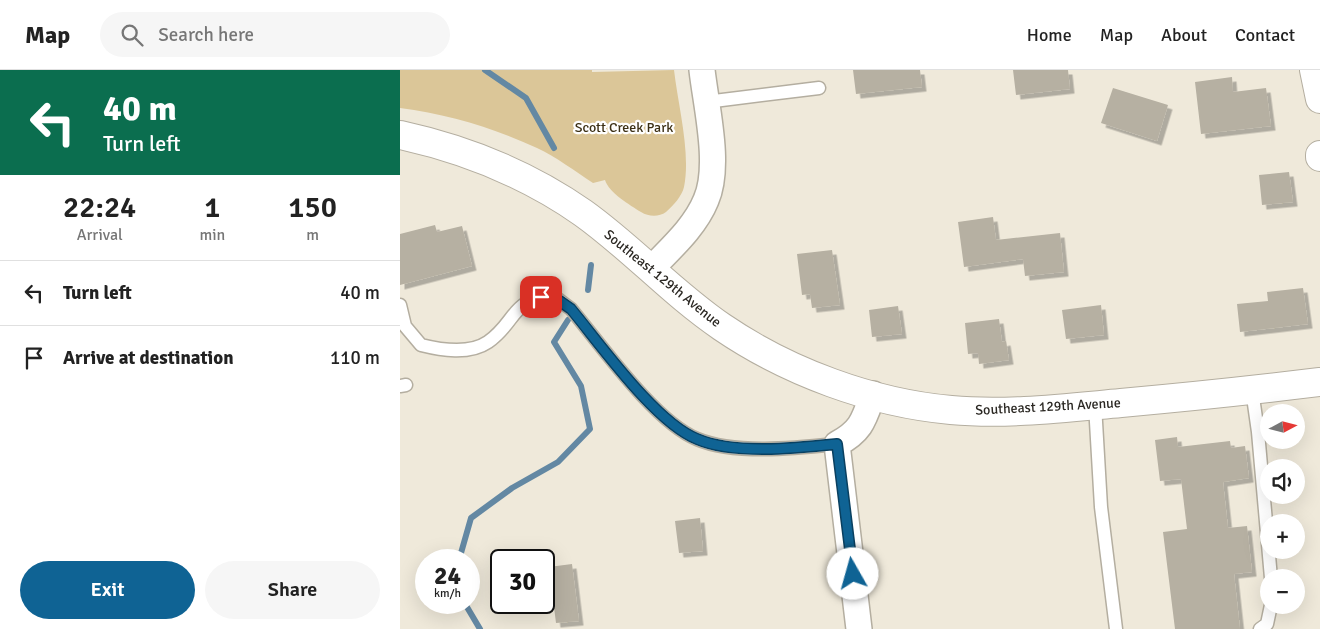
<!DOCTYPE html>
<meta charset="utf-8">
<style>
:root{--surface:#fff;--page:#f6f6f6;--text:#222;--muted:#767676;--line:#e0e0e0;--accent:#0f6394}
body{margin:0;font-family:Signika,sans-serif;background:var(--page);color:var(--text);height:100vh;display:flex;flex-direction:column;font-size:19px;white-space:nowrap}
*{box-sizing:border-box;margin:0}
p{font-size:16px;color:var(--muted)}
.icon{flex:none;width:28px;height:28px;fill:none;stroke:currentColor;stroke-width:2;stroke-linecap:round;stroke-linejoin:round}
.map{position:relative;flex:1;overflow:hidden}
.details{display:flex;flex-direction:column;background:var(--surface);width:400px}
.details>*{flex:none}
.banner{background:#0b6e4f;color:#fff;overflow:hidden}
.needle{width:32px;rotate:83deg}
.tools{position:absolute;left:860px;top:334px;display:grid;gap:10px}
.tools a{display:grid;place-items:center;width:45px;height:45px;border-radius:50%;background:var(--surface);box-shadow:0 5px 20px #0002;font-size:25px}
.speed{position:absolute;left:15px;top:479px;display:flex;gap:10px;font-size:25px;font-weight:700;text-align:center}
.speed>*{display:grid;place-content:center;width:65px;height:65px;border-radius:50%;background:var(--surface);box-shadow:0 5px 20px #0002;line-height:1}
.speed small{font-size:12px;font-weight:400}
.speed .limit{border:2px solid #111;border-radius:8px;background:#fff;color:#111}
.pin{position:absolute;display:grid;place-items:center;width:42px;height:42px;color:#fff;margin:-21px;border-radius:10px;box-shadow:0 2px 8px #0006}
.me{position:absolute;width:55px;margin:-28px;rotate:353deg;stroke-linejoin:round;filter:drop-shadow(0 0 4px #0008)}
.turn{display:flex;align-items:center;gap:18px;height:105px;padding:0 20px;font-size:22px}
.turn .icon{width:65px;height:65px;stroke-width:2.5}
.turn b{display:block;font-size:35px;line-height:42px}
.eta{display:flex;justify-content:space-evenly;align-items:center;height:85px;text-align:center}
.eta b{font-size:30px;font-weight:600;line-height:35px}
.cta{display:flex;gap:10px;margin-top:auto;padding:10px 20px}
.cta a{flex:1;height:58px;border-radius:30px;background:var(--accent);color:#fff;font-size:20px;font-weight:600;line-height:58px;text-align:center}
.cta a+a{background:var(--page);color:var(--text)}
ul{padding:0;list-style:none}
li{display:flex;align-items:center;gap:15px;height:65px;padding:0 20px;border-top:1px solid var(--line)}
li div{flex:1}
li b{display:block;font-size:19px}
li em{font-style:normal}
header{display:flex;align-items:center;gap:30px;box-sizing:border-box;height:70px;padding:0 25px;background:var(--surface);border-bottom:1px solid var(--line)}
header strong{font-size:24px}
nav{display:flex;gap:28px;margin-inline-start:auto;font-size:18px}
.search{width:350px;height:45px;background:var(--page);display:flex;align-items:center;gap:12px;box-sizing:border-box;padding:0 18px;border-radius:28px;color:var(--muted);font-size:19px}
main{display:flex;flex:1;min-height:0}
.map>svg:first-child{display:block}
.green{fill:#dbc698}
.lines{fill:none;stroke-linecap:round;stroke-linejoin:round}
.stream{stroke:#6388a3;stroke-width:6}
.building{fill:#b6b0a2;filter:url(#shadow)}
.service-casing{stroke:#b4aea0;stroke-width:15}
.minor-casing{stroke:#b4aea0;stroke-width:28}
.tertiary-casing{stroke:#b4aea0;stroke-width:30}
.secondary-casing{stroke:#b4aea0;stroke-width:30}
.service{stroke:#fff;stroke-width:12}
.minor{stroke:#fff;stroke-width:25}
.tertiary{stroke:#fff;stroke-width:28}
.secondary{stroke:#fff;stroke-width:28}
.route-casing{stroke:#0a4060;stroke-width:12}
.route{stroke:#0f6394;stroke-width:9}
.labels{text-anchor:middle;stroke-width:4.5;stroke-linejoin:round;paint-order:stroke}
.park-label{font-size:14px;fill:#3c3015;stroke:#fff}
.street-label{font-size:14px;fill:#2b2823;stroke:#fff}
</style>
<header>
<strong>Map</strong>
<div class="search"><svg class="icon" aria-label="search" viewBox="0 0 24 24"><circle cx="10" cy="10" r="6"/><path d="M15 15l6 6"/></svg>Search here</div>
<nav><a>Home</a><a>Map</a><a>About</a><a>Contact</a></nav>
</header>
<main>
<section class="details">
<div class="banner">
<div class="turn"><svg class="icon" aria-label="left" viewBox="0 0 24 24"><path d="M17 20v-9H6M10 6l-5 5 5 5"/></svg><div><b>40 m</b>Turn left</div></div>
</div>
<div class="eta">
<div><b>22:24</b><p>Arrival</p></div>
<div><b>1</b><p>min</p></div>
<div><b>150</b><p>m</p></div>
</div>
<ul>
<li><svg class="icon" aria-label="left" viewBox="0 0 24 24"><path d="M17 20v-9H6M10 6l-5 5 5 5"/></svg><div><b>Turn left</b></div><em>40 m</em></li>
<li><svg class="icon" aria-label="arrive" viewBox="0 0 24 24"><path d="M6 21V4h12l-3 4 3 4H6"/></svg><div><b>Arrive at destination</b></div><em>110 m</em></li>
</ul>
<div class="cta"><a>Exit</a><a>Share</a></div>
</section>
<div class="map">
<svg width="920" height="559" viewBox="0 0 920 559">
<defs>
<filter id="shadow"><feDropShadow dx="4.5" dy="4.5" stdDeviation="0" flood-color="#0004"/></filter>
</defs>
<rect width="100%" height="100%" fill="#efe9da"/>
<path class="green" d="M 0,0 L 192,0 L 192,2 L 274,0 C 278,35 291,83 284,117 C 282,126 273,136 266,142 C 259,147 249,147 241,142 C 230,135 209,123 205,110 L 193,113 C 175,101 156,87 137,78 C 94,58 47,44 0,38 Z"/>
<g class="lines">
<path class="stream" d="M 85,0 L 126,28 L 154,78
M 188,220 L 191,195
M 59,490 L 71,448 L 112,418 L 158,392 L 190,359 L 181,316 L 154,272 L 168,250
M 64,532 L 80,559"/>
</g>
<path class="building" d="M 453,0 L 520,0 L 522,17 L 456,24 Z
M 613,0 L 668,0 L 670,19 L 616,25 Z
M 832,7 L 833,22 L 866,18 L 871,56 L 801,64 L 795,12 Z
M 713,18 L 768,35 L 757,71 L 701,53 Z
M 889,102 L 893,132 L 862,135 L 859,105 Z
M 593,147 L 596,170 L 660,163 L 664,202 L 625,206 L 623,189 L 564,197 L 558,152 Z
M 35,155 L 37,162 L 62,156 L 72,196 L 0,215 L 0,164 Z
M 432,180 L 440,235 L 412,238 L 410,224 L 402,225 L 397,184 Z
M 903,218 L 908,254 L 840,262 L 837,234 L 868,231 L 867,222 Z
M 701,235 L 704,265 L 666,269 L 662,240 Z
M 498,236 L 502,264 L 472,267 L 469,240 Z
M 599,249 L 602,272 L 606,271 L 609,290 L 579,294 L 578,283 L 568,284 L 565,253 Z
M 777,367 L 778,377 L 830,371 L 831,378 L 845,376 L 849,408 L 823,412 L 828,458 L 847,456 L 852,502 L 834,504 L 840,559 L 775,559 L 763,462 L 787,459 L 781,409 L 760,411 L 755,370 Z
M 300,448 L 303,481 L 279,483 L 275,451 Z
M 172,494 L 179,551 L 156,553 L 149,497 Z"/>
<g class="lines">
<g class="service-casing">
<path id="service" d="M 306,32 L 419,18
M 0,235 L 5,256 L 21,275 C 41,280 69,285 88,272 C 117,252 111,227 155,227 L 171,239 C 201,275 255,352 297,369 C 334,385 398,378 437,374
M 0,316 L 6,315
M 852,320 L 858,362 L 871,508
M 695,335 L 701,437 L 716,559
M 860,559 L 867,554 L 871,535"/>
</g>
<g class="minor-casing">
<path id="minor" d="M 251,199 C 271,178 295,157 306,130 C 321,96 306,36 302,0
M 459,559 L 437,374 C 462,361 464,349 473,324"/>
</g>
<g class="tertiary-casing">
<path id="tertiary" d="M 914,0 L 920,29
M 920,85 L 920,87"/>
</g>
<g class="secondary-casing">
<path id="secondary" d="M 0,65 C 64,79 129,105 183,143 C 232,178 272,223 322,257 C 388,302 472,333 551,340 C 607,345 665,338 721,333 C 787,327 854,320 920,312"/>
</g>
<use href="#service" class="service"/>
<use href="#minor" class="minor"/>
<use href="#tertiary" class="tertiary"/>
<use href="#secondary" class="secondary"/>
</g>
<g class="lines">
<g class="route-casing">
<path id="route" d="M 141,227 L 154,227 L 171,239 C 201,275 255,352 297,369 C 334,385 398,378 437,374 L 453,504"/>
</g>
<use href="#route" class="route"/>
</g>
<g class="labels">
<g class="park-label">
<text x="224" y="62">Scott Creek Park</text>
</g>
<g class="street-label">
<text transform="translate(263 208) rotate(39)" y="5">Southeast 129th Avenue</text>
<text transform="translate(648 336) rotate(-3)" y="5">Southeast 129th Avenue</text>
</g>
</g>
</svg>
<div class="tools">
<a><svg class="needle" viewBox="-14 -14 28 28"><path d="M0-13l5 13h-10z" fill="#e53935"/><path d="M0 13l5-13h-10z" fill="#767676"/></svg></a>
<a><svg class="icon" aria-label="sound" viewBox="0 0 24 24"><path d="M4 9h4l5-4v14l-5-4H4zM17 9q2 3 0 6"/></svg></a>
<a>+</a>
<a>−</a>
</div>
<div class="speed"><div>24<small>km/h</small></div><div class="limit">30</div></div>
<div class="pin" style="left:141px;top:227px;background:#d93025"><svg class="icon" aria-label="arrive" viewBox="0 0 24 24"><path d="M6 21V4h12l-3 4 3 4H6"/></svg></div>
<svg class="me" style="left:453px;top:504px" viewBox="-20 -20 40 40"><circle r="19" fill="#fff"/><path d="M0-13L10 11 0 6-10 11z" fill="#0f6394"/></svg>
</div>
</main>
